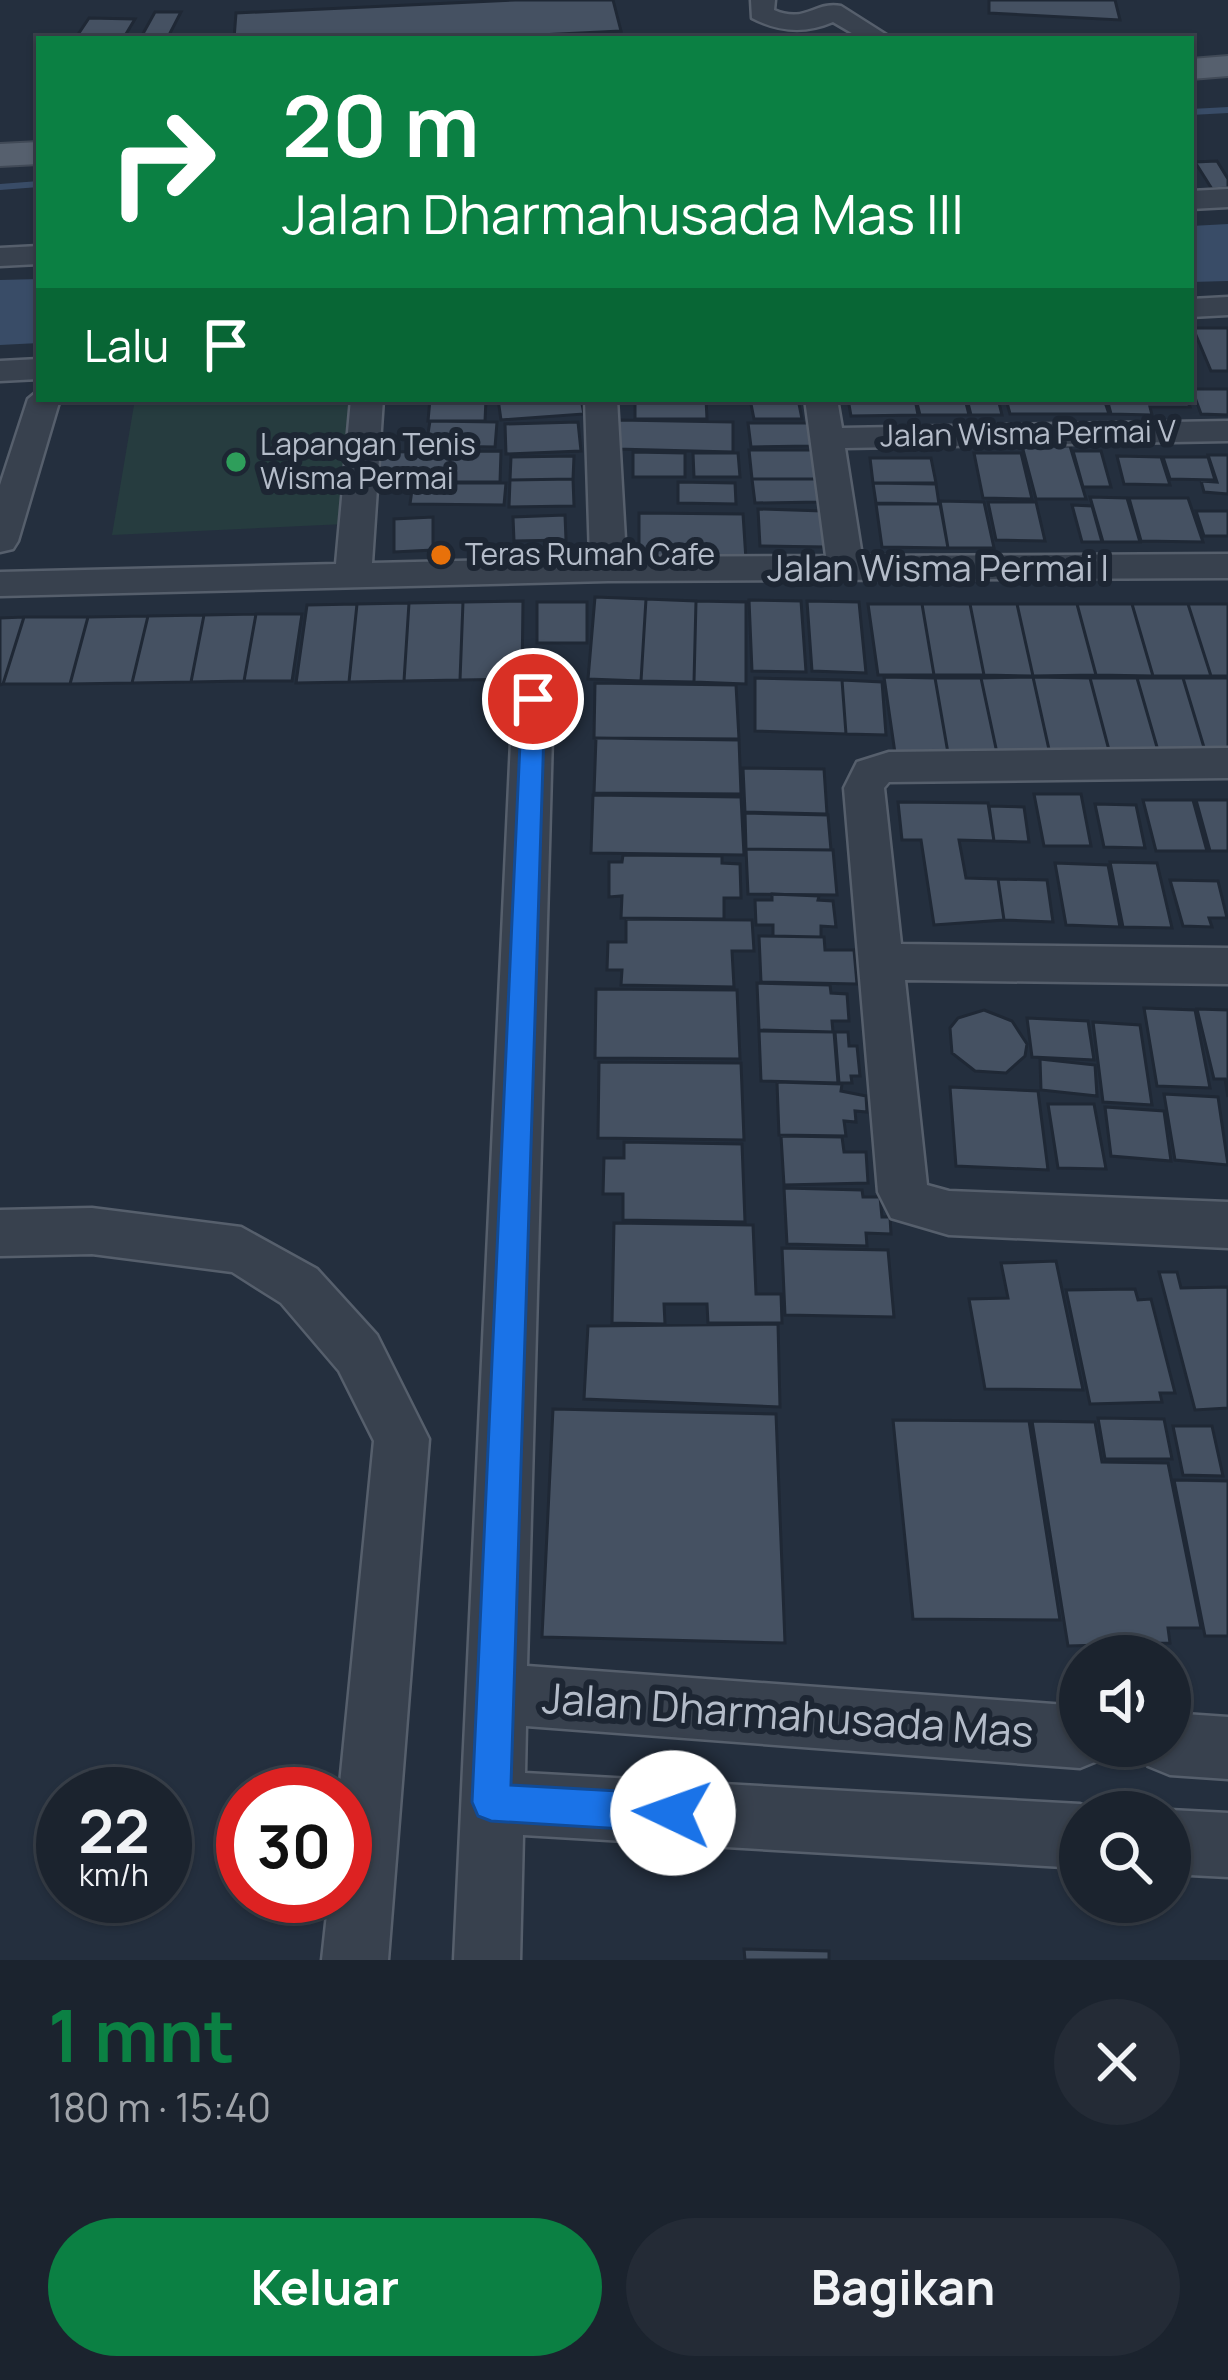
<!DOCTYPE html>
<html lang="id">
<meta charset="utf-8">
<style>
:root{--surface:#1b232e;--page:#242b36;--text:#f1f3f6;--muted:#a0a4aa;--line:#39404a;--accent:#0b8043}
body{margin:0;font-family:Manrope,sans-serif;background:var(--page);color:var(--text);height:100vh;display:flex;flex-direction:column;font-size:45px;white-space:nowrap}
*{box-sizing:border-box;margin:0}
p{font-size:39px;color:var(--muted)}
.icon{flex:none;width:66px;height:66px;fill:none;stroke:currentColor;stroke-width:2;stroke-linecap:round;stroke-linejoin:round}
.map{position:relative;height:1960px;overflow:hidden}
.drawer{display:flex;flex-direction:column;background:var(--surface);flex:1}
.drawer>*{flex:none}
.banner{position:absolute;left:36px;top:36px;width:1158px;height:366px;border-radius:0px;box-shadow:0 3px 9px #0004,0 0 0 3px var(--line);background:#0b8043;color:#fff;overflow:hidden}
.fabs{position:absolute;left:1059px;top:1635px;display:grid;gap:24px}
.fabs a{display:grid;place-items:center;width:132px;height:132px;border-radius:50%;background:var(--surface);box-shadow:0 3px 9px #0004,0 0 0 3px var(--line);font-size:60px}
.speed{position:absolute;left:36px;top:1767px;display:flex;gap:24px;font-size:60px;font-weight:700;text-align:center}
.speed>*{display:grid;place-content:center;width:156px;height:156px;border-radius:50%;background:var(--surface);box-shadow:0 3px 9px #0004,0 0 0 3px var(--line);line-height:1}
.speed small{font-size:30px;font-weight:400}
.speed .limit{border:18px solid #d22;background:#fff;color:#111}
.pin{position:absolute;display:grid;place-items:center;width:102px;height:102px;color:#fff;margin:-51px;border:6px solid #fff;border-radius:50%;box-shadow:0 3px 12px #0007}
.me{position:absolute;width:132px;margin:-66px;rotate:273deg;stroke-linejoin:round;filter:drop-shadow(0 0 9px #0008)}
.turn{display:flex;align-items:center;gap:42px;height:252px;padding:0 48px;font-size:54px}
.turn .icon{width:156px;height:156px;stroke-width:2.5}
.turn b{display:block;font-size:84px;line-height:102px}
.then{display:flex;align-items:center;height:114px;padding:0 48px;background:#0003;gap:24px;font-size:45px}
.round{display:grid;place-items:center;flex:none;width:126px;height:126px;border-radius:63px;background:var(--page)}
.headline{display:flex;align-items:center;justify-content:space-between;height:204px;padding:0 48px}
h1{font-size:72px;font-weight:700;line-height:90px;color:var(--accent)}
.cta{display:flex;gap:24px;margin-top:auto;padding:24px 48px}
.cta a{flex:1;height:138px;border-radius:72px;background:var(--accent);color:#fff;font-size:48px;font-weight:700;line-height:138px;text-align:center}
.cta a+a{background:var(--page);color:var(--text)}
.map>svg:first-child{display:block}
.green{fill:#263c3f}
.water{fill:#394c67}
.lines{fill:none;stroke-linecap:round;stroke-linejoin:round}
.stream{fill:#394c67;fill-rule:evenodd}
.building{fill:#455162;stroke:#1f2835;stroke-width:3}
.minor-casing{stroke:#565f6c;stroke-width:5}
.major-casing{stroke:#414a57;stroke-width:4}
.minor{fill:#38414e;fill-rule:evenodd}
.major{fill:#56606e;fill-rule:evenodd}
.route{fill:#1a73e8;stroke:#114b97;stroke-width:3}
.leisure-dot{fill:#2e9e5b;stroke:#1d2633;stroke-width:4.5}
.food-dot{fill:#e8710a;stroke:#1d2633;stroke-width:4.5}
.labels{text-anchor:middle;stroke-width:12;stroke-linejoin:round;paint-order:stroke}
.far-street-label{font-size:30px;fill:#b4bcc9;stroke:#1d2633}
.far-poi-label{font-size:30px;fill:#b4bcc9;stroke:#1d2633;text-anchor:start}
.street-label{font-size:36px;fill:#b4bcc9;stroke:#1d2633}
.near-street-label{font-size:42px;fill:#b4bcc9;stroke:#1d2633}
</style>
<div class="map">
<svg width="1228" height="1960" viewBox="0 0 1228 1960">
<rect width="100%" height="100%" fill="#242f3e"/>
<path class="green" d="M 135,399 L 350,399 L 345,524 L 112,535 Z"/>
<path class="water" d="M 1228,224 L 1228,281 L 1191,282 L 1191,226 Z
M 39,279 L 39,343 L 0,345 L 0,280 Z"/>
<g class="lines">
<path class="stream" d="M 1228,107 L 1228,113 L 1191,115 L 1191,109 Z
M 39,181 L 39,187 L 0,190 L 0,184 Z"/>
</g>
<path class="building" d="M 515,0 L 613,0 L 621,31 L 458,39 L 234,39 L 236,13 Z
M 989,0 L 1115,0 L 1120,20 L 989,13 Z
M 155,12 L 181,12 L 167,39 L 140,39 Z
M 89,18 L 135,19 L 123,39 L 75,39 Z
M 1217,161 L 1228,179 L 1228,188 L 1212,189 L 1195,162 Z
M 1193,328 L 1228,328 L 1228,371 L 1211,371 Z
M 1192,389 L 1228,389 L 1228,415 L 1201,414 Z
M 430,399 L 486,399 L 485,421 L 428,421 Z
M 498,399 L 581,399 L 584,414 L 501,420 Z
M 635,399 L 706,399 L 707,419 L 635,419 Z
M 750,399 L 798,399 L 802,419 L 754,419 Z
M 848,399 L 915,399 L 918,415 L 851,416 Z
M 916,399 L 965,399 L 969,415 L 920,415 Z
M 967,399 L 998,399 L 1002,415 L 971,415 Z
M 1006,399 L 1104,399 L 1109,414 L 1010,414 Z
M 1107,399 L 1187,399 L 1190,407 L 1150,407 L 1152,415 L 1111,414 Z
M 618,420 L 733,422 L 733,452 L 616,449 Z
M 430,421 L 497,422 L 495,447 L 426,446 Z
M 578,422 L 581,451 L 506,454 L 505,424 Z
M 748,423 L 808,423 L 811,446 L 751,447 Z
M 1022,446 L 1070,446 L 1086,499 L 1036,499 Z
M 749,450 L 812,450 L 816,479 L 752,479 Z
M 501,451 L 500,482 L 376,482 L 381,452 Z
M 1073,451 L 1101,451 L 1111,487 L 1083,487 Z
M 633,452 L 685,453 L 685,477 L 633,477 Z
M 693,453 L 738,453 L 740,477 L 694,477 Z
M 974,453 L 1021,453 L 1032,499 L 983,498 Z
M 1208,455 L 1228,455 L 1228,494 L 1204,492 L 1201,481 L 1217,482 Z
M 574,456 L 573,479 L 510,480 L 511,457 Z
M 1117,456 L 1161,457 L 1170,485 L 1124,484 Z
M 1163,457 L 1208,457 L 1215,480 L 1170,479 Z
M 870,458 L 931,458 L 936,483 L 873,483 Z
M 573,479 L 574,506 L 509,507 L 510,480 Z
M 752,479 L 816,479 L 820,502 L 755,503 Z
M 678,482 L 735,483 L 736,504 L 678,503 Z
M 413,483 L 506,483 L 504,505 L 410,504 Z
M 873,483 L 936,484 L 939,504 L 876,503 Z
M 1090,497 L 1127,498 L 1140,542 L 1103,542 Z
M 1129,498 L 1188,498 L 1203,542 L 1141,541 Z
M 940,501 L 984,502 L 994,548 L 948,548 Z
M 988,502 L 1036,502 L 1045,541 L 996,540 Z
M 876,504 L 940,504 L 948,548 L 882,547 Z
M 1072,505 L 1092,506 L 1102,542 L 1082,542 Z
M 758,509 L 823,511 L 826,547 L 760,546 Z
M 1196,511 L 1228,511 L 1228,536 L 1204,536 Z
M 639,513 L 743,514 L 746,560 L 639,560 Z
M 565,515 L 566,540 L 514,541 L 513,517 Z
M 433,517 L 433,550 L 394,552 L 394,519 Z
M 595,597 L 646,599 L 641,681 L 588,679 Z
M 646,599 L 696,601 L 694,682 L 641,681 Z
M 749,600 L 801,601 L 806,672 L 752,671 Z
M 523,601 L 522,679 L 460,680 L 463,602 Z
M 696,601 L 746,602 L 746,684 L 694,682 Z
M 807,601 L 859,602 L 866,673 L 812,671 Z
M 463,602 L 460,680 L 404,681 L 409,603 Z
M 537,602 L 587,602 L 587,643 L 537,643 Z
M 409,603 L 404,681 L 349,682 L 357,604 Z
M 357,604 L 349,682 L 296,683 L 307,605 Z
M 868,604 L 922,604 L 934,675 L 878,675 Z
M 922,604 L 970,604 L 984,675 L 934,675 Z
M 970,604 L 1017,604 L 1033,676 L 984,675 Z
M 1017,604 L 1077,604 L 1096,675 L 1033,676 Z
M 1077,604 L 1132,604 L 1153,676 L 1096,675 Z
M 1132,604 L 1188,604 L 1211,676 L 1153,676 Z
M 1188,604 L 1228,604 L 1228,676 L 1211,676 Z
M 256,614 L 302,614 L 292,681 L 244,681 Z
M 256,614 L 244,681 L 191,682 L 204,615 Z
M 204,615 L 191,682 L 132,683 L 148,616 Z
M 148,616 L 132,683 L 70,684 L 88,617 Z
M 24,617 L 88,617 L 70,684 L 3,684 Z
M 24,617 L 3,684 L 0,685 L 0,618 Z
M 884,677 L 935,678 L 948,753 L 895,753 Z
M 1033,677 L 1090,678 L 1110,754 L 1050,754 Z
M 1033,677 L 1050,754 L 997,753 L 981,678 Z
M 755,678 L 842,680 L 846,734 L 755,731 Z
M 935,678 L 981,678 L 997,753 L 948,753 Z
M 1090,678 L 1137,678 L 1159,754 L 1110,754 Z
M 1137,678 L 1183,678 L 1206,754 L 1159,754 Z
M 1183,678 L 1228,678 L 1228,754 L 1206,754 Z
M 842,680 L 882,682 L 886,735 L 846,734 Z
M 595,683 L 736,685 L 739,739 L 594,738 Z
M 596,738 L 739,740 L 741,794 L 594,793 Z
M 743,768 L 824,769 L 827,814 L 745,812 Z
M 1034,794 L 1081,794 L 1091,846 L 1044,846 Z
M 593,795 L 741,797 L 744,855 L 591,853 Z
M 1143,800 L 1193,800 L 1207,851 L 1156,851 Z
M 1196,800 L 1228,800 L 1228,851 L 1210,851 Z
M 898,802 L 988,803 L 994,841 L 959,840 L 966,878 L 998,879 L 1004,920 L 934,925 L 921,840 L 902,840 Z
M 1095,804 L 1136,805 L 1145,848 L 1104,847 Z
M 989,806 L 1024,807 L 1029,842 L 994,841 Z
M 745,813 L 828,815 L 831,850 L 746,849 Z
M 746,849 L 833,850 L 837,895 L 748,894 Z
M 623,855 L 722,856 L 722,863 L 740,864 L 741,898 L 724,898 L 724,919 L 621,918 L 622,896 L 609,897 L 609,862 L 622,862 Z
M 1110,862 L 1157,863 L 1172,928 L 1123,927 Z
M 1055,863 L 1108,865 L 1120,927 L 1066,925 Z
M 998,879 L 1047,880 L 1053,922 L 1004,920 Z
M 1170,880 L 1218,881 L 1227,918 L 1209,918 L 1212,927 L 1183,926 Z
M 772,894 L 819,896 L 818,900 L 833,901 L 836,927 L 821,926 L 821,937 L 773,936 L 773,925 L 756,925 L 755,900 L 772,900 Z
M 626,919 L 752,920 L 754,951 L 732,951 L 734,987 L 621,985 L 622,970 L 607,970 L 608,942 L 626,942 Z
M 759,936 L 824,937 L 825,950 L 854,950 L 857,984 L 761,982 Z
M 757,983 L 830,985 L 831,993 L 847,994 L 849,1021 L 832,1021 L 833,1032 L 759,1030 Z
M 596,989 L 737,990 L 740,1059 L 595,1058 Z
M 1144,1008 L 1195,1010 L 1210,1088 L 1157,1086 Z
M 1197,1009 L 1228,1010 L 1228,1097 L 1225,1079 L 1214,1079 Z
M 984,1010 L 1012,1021 L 1027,1044 L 1025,1056 L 1006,1073 L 975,1071 L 952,1053 L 950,1028 L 958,1018 Z
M 1027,1018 L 1088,1021 L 1094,1060 L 1032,1057 Z
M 1093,1022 L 1140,1025 L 1152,1105 L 1103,1102 Z
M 759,1031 L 834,1032 L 838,1083 L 761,1081 Z
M 835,1032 L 848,1032 L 849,1046 L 857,1046 L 860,1076 L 851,1076 L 852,1083 L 839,1083 Z
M 1040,1059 L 1095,1065 L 1097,1096 L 1041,1090 Z
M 599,1062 L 741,1063 L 744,1140 L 598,1138 Z
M 777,1082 L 842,1084 L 841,1091 L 866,1096 L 867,1112 L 855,1111 L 856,1122 L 844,1121 L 846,1136 L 779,1135 Z
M 950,1087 L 1038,1091 L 1048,1170 L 956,1166 Z
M 1164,1094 L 1218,1097 L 1228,1165 L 1175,1160 Z
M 1048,1104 L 1094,1104 L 1106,1169 L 1058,1168 Z
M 1105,1107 L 1164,1111 L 1171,1161 L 1111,1156 Z
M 781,1136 L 842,1137 L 844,1152 L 866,1152 L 868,1183 L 784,1185 Z
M 624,1142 L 742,1144 L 745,1222 L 623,1220 L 623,1194 L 603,1194 L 604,1158 L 624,1158 Z
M 784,1188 L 862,1190 L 863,1197 L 880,1197 L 882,1217 L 890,1217 L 891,1234 L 866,1233 L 867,1246 L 787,1244 Z
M 614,1223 L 753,1225 L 756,1294 L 781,1294 L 782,1323 L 708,1323 L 707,1304 L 664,1304 L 665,1324 L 612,1323 Z
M 782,1248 L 888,1250 L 894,1317 L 785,1315 Z
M 1056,1261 L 1083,1390 L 985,1389 L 969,1299 L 1008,1298 L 1001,1263 Z
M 1159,1272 L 1177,1272 L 1181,1288 L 1228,1287 L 1228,1408 L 1195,1410 Z
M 1135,1289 L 1138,1300 L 1151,1299 L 1175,1393 L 1160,1393 L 1162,1402 L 1090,1404 L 1066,1290 Z
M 778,1324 L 780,1407 L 584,1399 L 588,1326 Z
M 553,1409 L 776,1414 L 785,1643 L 542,1637 Z
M 1098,1418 L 1164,1419 L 1172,1459 L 1105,1459 Z
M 893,1420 L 1029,1421 L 1060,1620 L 913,1619 Z
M 1032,1421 L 1095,1422 L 1102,1462 L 1168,1463 L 1201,1628 L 1168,1628 L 1170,1643 L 1068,1646 Z
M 1173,1426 L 1212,1426 L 1223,1476 L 1183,1475 Z
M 1174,1480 L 1228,1481 L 1228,1636 L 1205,1636 Z
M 744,1949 L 829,1951 L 829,1960 L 745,1960 Z"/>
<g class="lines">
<g class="minor-casing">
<path id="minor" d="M 751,0 L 775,0 L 774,10 C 806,24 814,1 841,6 L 893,39 L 862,39 L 833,22 C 805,34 779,32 752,18 Z
M 1228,189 L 1228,207 L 1191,209 L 1191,191 Z
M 39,246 L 39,264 L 0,266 L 0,248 Z
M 1228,297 L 1228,315 L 1191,317 L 1191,299 Z
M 39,359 L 39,379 L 0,381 L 0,361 Z
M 39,390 L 39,399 L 60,399 L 18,541 L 13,549 L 0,552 L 0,485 L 28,399 Z
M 351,399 L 383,399 L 372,563 L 590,558 L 585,399 L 617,399 L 626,557 L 826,556 L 805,399 L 837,399 L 842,428 L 1228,421 L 1228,441 L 845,448 L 862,556 L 1228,554 L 1228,578 L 608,581 L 0,596 L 0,572 L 336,564 Z
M 533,685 L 547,689 L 553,699 L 527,1666 L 1080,1706 L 1080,1746 L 1107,1746 L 1102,1759 L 1080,1768 L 526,1726 L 525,1773 L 1080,1804 L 1098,1812 L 1080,1812 L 1080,1868 L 523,1835 L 520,1960 L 454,1960 L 513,699 L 519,689 Z
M 1228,748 L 1228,778 L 889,782 L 884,788 L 901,944 L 1228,948 L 1228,984 L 905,980 L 927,1185 L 949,1191 L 1228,1202 L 1228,1248 L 949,1235 L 891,1218 L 878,1192 L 844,788 L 857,762 L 889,752 Z
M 92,1208 L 241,1227 L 317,1269 L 377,1335 L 429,1439 L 388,1960 L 322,1960 L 329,1896 L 345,1896 L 345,1794 L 339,1794 L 374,1441 L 339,1371 L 281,1303 L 232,1272 L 92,1254 L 0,1256 L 0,1210 Z
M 1170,1713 L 1228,1717 L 1228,1779 L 1170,1775 L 1148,1766 L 1140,1746 L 1170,1746 Z
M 1170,1810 L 1228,1813 L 1228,1877 L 1170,1874 L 1170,1812 L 1166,1812 Z"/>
</g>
<g class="major-casing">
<path id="major" d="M 1228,56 L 1228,76 L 1191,79 L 1191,59 Z
M 39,142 L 39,164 L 0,166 L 0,144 Z"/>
</g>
<use href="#minor" class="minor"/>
<use href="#major" class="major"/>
</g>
<path class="route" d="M 533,690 L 545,699 L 511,1785 L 673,1794 L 686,1799 L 692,1813 L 686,1826 L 673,1832 L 491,1821 L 478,1816 L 472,1802 L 522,699 Z"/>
<circle class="leisure-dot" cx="236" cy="462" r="12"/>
<circle class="food-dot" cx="441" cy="555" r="12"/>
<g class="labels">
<g class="far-street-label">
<text transform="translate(1028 434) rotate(-1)" y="10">Jalan Wisma Permai V</text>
</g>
<g class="far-poi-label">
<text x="260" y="455">Lapangan Tenis<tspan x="260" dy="34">Wisma Permai</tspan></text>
<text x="465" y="565">Teras Rumah Cafe</text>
</g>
<g class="street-label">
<text x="938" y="581">Jalan Wisma Permai I</text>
</g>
<g class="near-street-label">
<text transform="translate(788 1715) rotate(4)" y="15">Jalan Dharmahusada Mas</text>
</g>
</g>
</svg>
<div class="fabs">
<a><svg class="icon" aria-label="sound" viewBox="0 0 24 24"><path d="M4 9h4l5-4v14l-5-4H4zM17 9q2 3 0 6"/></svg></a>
<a><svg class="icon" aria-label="search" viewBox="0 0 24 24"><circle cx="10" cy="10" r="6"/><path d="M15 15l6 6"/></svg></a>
</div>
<div class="speed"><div>22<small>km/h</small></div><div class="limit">30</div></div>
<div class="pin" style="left:533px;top:699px;background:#d93025"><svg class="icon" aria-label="arrive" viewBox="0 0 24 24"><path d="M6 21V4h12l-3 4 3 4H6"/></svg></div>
<svg class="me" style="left:673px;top:1813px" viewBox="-20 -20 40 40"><circle r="19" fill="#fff"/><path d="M0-13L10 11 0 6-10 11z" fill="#1a73e8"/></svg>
<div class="banner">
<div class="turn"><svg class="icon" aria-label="right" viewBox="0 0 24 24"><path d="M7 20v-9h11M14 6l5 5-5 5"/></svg><div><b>20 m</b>Jalan Dharmahusada Mas III</div></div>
<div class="then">Lalu<svg class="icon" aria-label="arrive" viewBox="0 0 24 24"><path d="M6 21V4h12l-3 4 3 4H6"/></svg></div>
</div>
</div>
<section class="drawer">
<div class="headline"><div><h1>1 mnt</h1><p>180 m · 15:40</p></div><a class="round"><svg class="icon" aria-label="close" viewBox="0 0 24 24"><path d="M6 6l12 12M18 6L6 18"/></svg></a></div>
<div class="cta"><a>Keluar</a><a>Bagikan</a></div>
</section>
